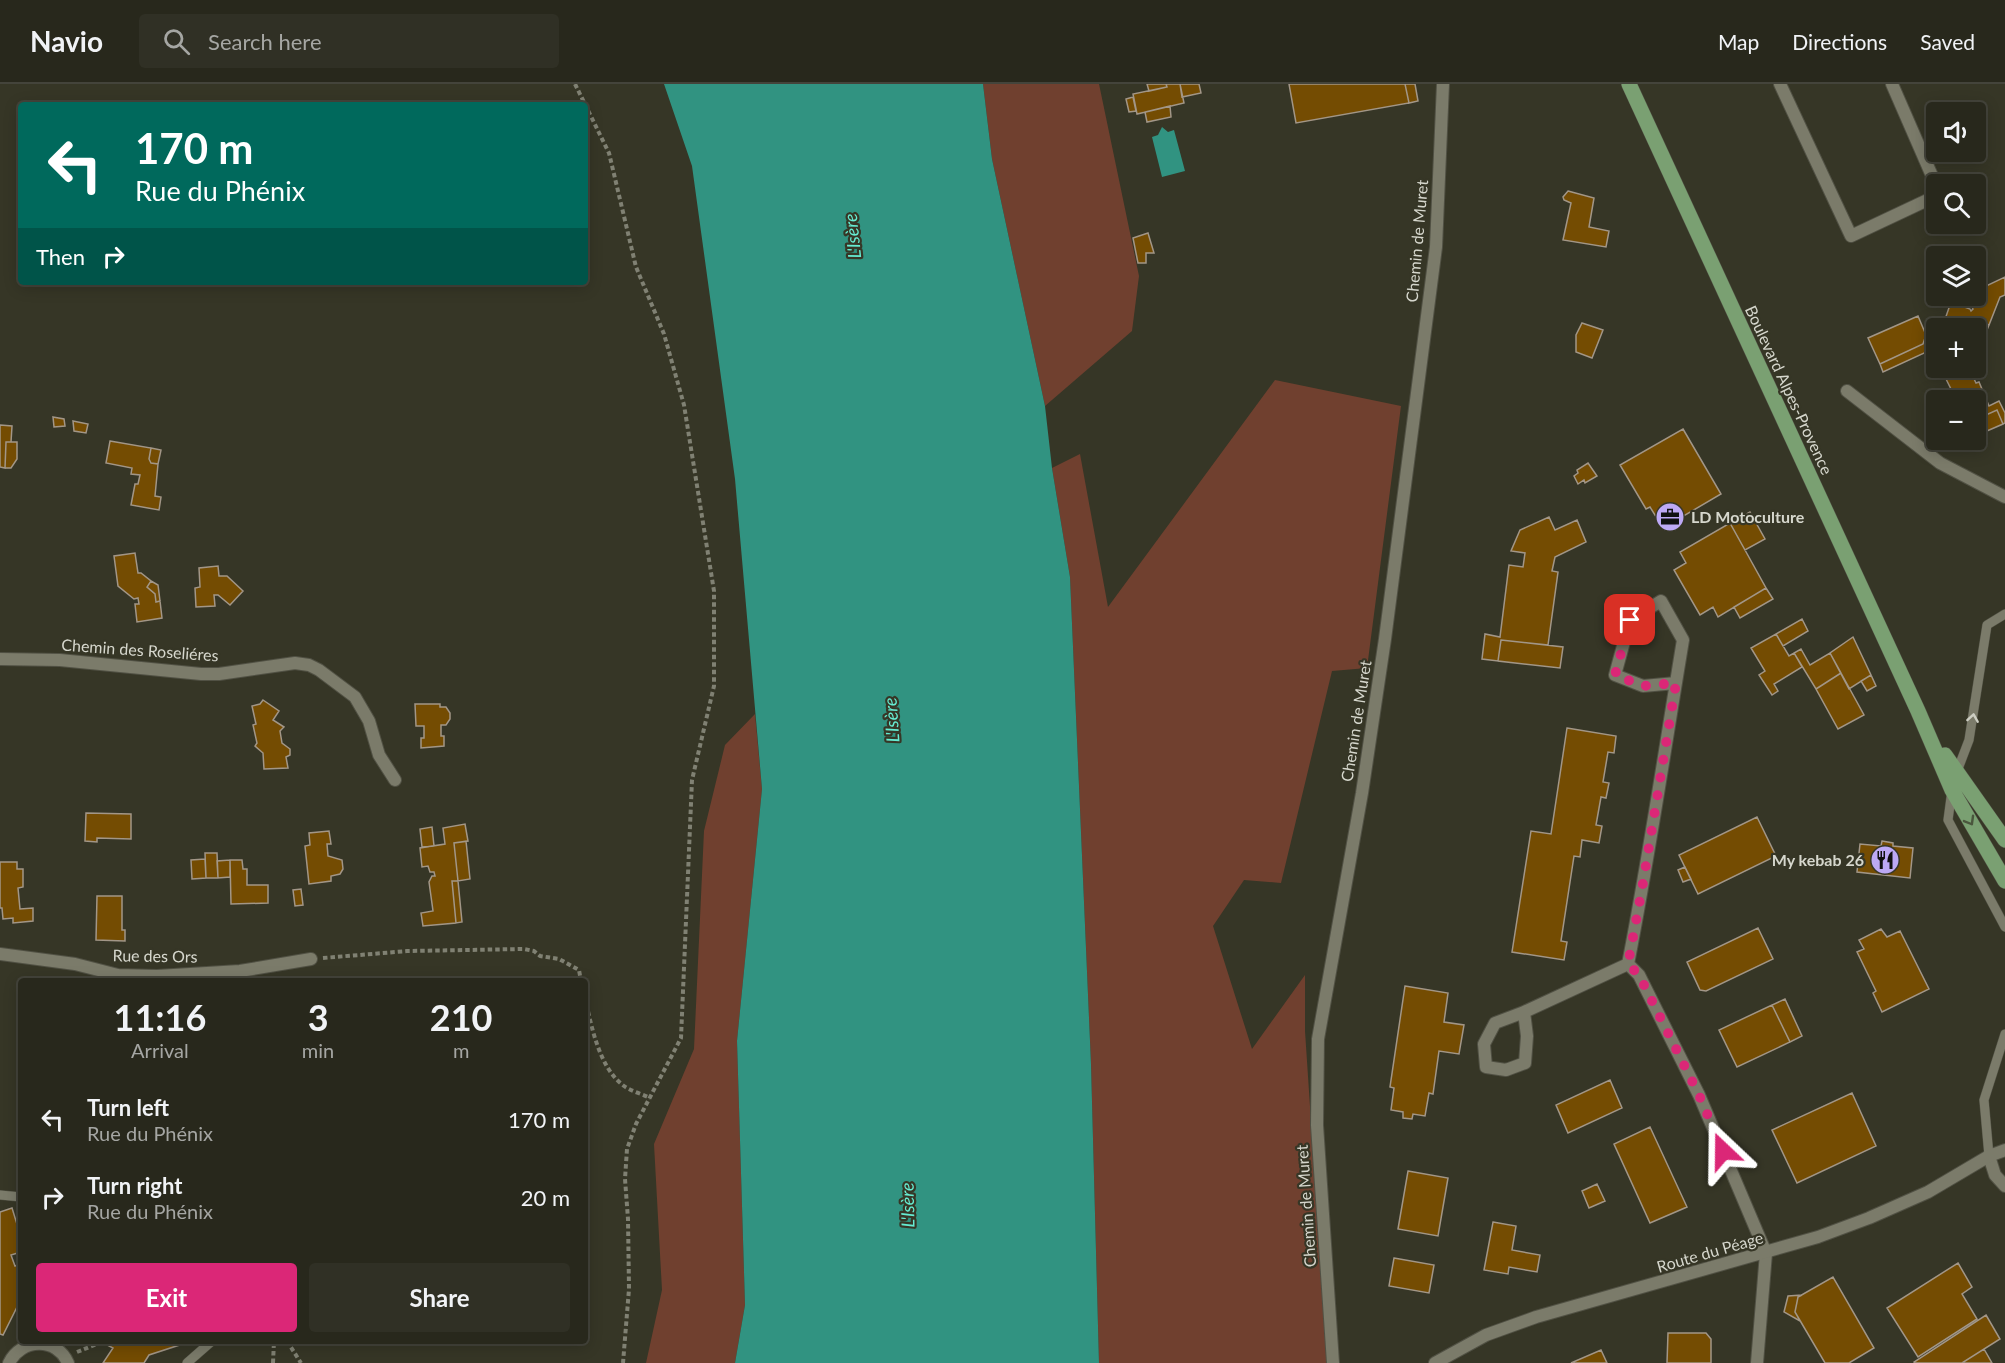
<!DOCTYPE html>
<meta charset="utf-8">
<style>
:root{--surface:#28281c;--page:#303025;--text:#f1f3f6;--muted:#a5a6a3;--line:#44443b;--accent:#db2777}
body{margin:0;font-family:Lato,sans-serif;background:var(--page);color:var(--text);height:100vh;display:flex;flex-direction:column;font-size:22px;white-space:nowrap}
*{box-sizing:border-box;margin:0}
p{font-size:20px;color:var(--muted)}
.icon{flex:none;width:33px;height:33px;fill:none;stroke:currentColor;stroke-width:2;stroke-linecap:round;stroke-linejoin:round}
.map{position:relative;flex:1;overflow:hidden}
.side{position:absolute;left:18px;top:894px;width:570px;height:366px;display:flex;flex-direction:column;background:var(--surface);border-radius:6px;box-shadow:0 3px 15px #0003,0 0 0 2px var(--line)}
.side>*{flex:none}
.guide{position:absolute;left:18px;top:18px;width:570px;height:183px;border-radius:6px;box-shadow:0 3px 15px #0003,0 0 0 2px var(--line);background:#00695c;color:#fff;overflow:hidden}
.buttons{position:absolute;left:1926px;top:18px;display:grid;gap:12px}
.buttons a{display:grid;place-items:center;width:60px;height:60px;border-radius:6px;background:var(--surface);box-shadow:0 3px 15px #0003,0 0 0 2px var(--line);font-size:30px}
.pin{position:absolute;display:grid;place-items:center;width:51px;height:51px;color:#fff;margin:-26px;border-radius:12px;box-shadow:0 3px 9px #0006}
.me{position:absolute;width:66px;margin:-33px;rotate:337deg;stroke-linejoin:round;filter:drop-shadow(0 0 4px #0008)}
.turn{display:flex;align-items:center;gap:21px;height:126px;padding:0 18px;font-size:27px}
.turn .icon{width:78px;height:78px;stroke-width:2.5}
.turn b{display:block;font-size:42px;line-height:51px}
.then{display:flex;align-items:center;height:57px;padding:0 18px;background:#0003;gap:12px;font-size:22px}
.eta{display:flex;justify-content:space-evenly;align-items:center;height:102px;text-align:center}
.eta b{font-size:36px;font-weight:700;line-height:42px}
.primary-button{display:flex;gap:12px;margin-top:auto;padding:12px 18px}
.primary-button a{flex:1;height:69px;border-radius:6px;background:var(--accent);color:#fff;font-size:24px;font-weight:700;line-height:69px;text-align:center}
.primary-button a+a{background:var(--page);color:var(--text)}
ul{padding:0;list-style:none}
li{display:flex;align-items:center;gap:18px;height:78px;padding:0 18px}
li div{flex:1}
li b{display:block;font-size:22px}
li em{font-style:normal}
header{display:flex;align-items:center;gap:36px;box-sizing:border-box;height:84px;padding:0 30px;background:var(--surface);border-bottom:2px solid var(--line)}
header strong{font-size:28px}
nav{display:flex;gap:33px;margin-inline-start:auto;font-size:21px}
.search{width:420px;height:54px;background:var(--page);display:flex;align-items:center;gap:15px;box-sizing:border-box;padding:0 21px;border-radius:6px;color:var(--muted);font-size:22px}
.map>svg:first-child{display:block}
.green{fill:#70402f}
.water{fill:#319381}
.building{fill:#744c02;stroke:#a29687;stroke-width:1.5}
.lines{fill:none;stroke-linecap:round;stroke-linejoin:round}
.service-casing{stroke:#515144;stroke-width:10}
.pedestrian-casing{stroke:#515144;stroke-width:14}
.minor-casing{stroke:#515144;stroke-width:14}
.tertiary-casing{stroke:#515144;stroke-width:14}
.primary-casing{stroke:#515144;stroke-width:16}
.path{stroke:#808173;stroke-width:4;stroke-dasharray:4.5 3;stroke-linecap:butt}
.service{stroke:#7b7b6a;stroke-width:9}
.pedestrian{stroke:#7b7b6a;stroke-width:12}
.minor{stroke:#7b7b6a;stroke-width:12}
.tertiary{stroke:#7b7b6a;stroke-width:12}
.primary{stroke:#7aa072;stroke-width:15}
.oneway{stroke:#cdcec3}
.oneway2{stroke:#4a563d}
.route{stroke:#db2777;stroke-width:10;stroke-dasharray:0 18}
.labels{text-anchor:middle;stroke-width:4.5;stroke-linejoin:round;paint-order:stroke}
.street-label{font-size:16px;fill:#d6d7cd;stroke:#363626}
.poi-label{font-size:16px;font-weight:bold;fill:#d6d7cd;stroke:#363626;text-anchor:start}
.water-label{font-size:18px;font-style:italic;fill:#66ecd2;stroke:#363626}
</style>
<header>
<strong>Navio</strong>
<div class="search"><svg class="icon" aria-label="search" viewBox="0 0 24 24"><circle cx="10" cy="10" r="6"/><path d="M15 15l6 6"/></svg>Search here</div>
<nav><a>Map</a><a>Directions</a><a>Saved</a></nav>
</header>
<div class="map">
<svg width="2005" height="1279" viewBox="0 0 2005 1279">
<rect width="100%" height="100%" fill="#363626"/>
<path class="green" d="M 983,0 L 1099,0 L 1139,192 L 1132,247 L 1045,322 L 992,75 Z
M 1275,296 L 1401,322 L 1367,584 L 1332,587 L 1281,799 L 1244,796 L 1213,842 L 1252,965 L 1305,891 L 1305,947 L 1327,1279 L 1099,1279 L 1091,980 L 1070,493 L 1052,384 L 1080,370 L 1108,523 Z
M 755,630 L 762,705 L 737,957 L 745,1221 L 735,1279 L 646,1279 L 662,1206 L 654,1060 L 694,965 L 704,747 L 725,661 Z"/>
<path class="water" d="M 664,0 L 983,0 L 992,75 L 1045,322 L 1052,384 L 1070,493 L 1091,980 L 1099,1279 L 735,1279 L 745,1221 L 737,957 L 762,705 L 735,395 L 692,82 Z
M 1162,43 L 1168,48 L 1174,46 L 1185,87 L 1162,93 L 1152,53 L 1158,51 Z"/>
<path class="building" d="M 1147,0 L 1166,0 L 1167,3 L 1149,7 Z
M 1166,0 L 1180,0 L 1184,19 L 1137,30 L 1133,10 L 1167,3 Z
M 1180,0 L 1199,0 L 1201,9 L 1182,13 Z
M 1289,0 L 1405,0 L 1409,19 L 1296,39 Z
M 1405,0 L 1415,0 L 1418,17 L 1409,19 Z
M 1133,13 L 1136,27 L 1129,28 L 1126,15 Z
M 1170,22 L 1171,33 L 1147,38 L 1145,28 Z
M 1568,107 L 1594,114 L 1589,143 L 1609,147 L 1606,163 L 1563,156 L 1571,119 L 1564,116 L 1563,113 Z
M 1148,149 L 1154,169 L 1146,169 L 1146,179 L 1138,179 L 1133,154 Z
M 2005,193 L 2005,211 L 2000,213 L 1989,241 L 1977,237 L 1975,244 L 1942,244 L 1951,218 L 1970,225 L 1971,227 L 1973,225 L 1972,223 L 1979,205 L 1984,207 L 1986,202 Z
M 1918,232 L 1926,251 L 1923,260 L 1880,280 L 1868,254 Z
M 1977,237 L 1989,241 L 1987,246 L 1976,252 L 1975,244 Z
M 1582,239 L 1603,246 L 1592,274 L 1576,268 L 1576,251 Z
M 1926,251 L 1933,265 L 1883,288 L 1880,280 L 1923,260 Z
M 1967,284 L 1969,284 L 1976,299 L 1979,298 L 1984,310 L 1977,319 L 1981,328 L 1984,326 L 1986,331 L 1997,326 L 2003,340 L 1980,350 L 1976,340 L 1976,316 L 1958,316 L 1956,308 L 1953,309 L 1945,293 Z
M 1984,310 L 1989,322 L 1999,317 L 2005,329 L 2005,339 L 2003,340 L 1997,326 L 1986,331 L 1984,326 L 1981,328 L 1977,319 Z
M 53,333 L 64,335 L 65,342 L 54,343 Z
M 73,337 L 88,340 L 86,349 L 74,347 Z
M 0,341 L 12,342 L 11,358 L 6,358 L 5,384 L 0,383 Z
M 1683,345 L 1721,410 L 1663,444 L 1650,423 L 1646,425 L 1620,381 Z
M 110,357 L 151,364 L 149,375 L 151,379 L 158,380 L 155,412 L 161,413 L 159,426 L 131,421 L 135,400 L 138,400 L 140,391 L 131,390 L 132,384 L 106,379 Z
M 6,358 L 17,358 L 17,375 L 11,384 L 5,384 Z
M 151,364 L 161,366 L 158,380 L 151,379 L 149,375 Z
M 1588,379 L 1597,392 L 1585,399 L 1584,396 L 1578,400 L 1574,392 L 1578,389 L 1577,386 Z
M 1750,428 L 1765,455 L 1745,466 L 1730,439 Z
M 1549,433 L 1555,446 L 1577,436 L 1586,458 L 1555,473 L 1552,487 L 1558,488 L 1548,561 L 1501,556 L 1498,577 L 1482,575 L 1485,550 L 1500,553 L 1509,481 L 1523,483 L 1525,469 L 1511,467 L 1520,446 Z
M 1730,439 L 1766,504 L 1718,533 L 1713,523 L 1700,531 L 1674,486 L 1686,479 L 1680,468 Z
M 135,469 L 138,489 L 141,489 L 151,497 L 147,503 L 155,510 L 156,518 L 160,517 L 162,534 L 137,538 L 135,520 L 139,520 L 138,514 L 134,515 L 118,502 L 114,472 Z
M 218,482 L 219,492 L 227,492 L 243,507 L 230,521 L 218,511 L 214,511 L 215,522 L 196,523 L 195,504 L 200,503 L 199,484 Z
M 151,497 L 158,501 L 160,517 L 156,518 L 155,510 L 147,503 Z
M 1766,504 L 1773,515 L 1740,534 L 1734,523 Z
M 1802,535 L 1808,547 L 1783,562 L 1776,550 Z
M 1776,550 L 1789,572 L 1794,569 L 1802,583 L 1774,600 L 1778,607 L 1772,611 L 1759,591 L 1765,587 L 1751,564 Z
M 1853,553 L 1871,591 L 1849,605 L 1830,569 Z
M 1501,556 L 1563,563 L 1560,584 L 1498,577 Z
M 1801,565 L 1810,581 L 1830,569 L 1841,589 L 1816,605 L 1794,569 Z
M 1841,589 L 1864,631 L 1838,645 L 1816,605 Z
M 1871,591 L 1876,602 L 1867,607 L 1861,597 Z
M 263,616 L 279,627 L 273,636 L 284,643 L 280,647 L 282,659 L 290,665 L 290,671 L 286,673 L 288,684 L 264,685 L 263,669 L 255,662 L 257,659 L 253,641 L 256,640 L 252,622 L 260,620 Z
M 415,620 L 440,620 L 440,623 L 446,623 L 450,629 L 450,635 L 446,641 L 441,641 L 441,652 L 444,652 L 444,662 L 421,664 L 421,654 L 424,654 L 424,642 L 416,642 Z
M 1567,644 L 1616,652 L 1614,669 L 1608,668 L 1603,698 L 1609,699 L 1606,714 L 1601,713 L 1596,741 L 1602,742 L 1599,759 L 1582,756 L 1580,773 L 1574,772 L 1561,857 L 1567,858 L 1564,876 L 1512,868 L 1531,747 L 1551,750 Z
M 86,729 L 131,730 L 131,755 L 97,754 L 97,758 L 85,757 Z
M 1757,733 L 1776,772 L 1698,810 L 1679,771 Z
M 465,740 L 468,757 L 454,759 L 458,797 L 452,797 L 456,839 L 423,842 L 421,829 L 433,827 L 429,798 L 432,792 L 435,792 L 434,788 L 430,788 L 428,782 L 422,783 L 420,764 L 445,760 L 443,744 Z
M 432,743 L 434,762 L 422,763 L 420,745 Z
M 329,747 L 331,760 L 327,760 L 328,772 L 342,776 L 343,785 L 340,790 L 331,792 L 331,797 L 309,800 L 305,762 L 310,761 L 309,749 Z
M 466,757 L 470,795 L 458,797 L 454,759 Z
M 1882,757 L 1893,759 L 1893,762 L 1913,764 L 1910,794 L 1857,788 L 1860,760 L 1881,762 Z
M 205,769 L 217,769 L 218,794 L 206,794 Z
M 205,775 L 206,794 L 192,795 L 191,776 Z
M 230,776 L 230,793 L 218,794 L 217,777 Z
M 230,776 L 242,776 L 243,785 L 247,785 L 247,801 L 268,801 L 268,819 L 231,820 Z
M 0,778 L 17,778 L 17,785 L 23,785 L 23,803 L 18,804 L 20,825 L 33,824 L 33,837 L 13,839 L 13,834 L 3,835 L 2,824 L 0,824 Z
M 1685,783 L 1691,795 L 1683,798 L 1678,786 Z
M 452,797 L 458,797 L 462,838 L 456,839 Z
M 301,805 L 303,821 L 295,822 L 293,806 Z
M 97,812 L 122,812 L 122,846 L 125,846 L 125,857 L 96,856 Z
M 1758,844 L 1773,875 L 1706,907 L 1700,906 L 1687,878 Z
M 1881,845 L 1887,853 L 1900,847 L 1929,905 L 1882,928 L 1873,909 L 1876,907 L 1857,868 L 1864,865 L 1859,856 Z
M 1405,902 L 1448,909 L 1444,938 L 1464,941 L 1459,970 L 1439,967 L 1433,1010 L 1429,1009 L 1425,1032 L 1413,1030 L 1412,1035 L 1403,1034 L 1403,1028 L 1391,1026 L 1394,1004 L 1390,1003 Z
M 1785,915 L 1802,952 L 1790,958 L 1772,921 Z
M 1772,921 L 1790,958 L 1737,983 L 1719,946 Z
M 1610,996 L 1622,1024 L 1568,1049 L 1556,1021 Z
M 1852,1009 L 1876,1062 L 1797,1099 L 1772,1046 Z
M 1650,1043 L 1687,1123 L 1650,1139 L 1614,1060 Z
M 1408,1087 L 1448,1094 L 1438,1152 L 1398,1145 Z
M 1597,1100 L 1605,1117 L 1589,1124 L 1582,1107 Z
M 12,1124 L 21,1153 L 21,1168 L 11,1171 L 15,1182 L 21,1180 L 21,1215 L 3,1251 L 0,1250 L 0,1128 Z
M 1493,1138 L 1516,1142 L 1512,1166 L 1540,1171 L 1537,1188 L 1509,1183 L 1508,1190 L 1484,1186 Z
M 1394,1174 L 1434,1181 L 1429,1209 L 1389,1202 Z
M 1958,1179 L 1972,1203 L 1962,1210 L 1977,1235 L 1918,1273 L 1887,1224 Z
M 1833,1193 L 1874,1264 L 1849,1279 L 1825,1279 L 1795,1228 L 1798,1213 Z
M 1802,1211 L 1798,1213 L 1795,1228 L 1800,1237 L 1784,1228 L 1788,1212 Z
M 1986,1231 L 2000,1255 L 1962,1279 L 1915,1279 L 1914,1278 Z
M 1668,1249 L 1706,1249 L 1711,1255 L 1711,1279 L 1667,1279 Z
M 100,1257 L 192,1257 L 149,1271 L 144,1279 L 103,1279 L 113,1264 Z
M 1984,1265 L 1992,1279 L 1962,1279 Z
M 1601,1266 L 1607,1279 L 1571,1279 Z"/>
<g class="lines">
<g class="service-casing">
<path id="service" d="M 1956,690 L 1969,656 L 1987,541 L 2005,530
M 1952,706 L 1948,736 L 2005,843
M 1989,1072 L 1984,1016 L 2005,950
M 0,1111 L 21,1113
M 187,1279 L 212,1257"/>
</g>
<g class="pedestrian-casing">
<path id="pedestrian" d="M 9,1279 C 21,1254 57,1253 68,1279"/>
</g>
<g class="minor-casing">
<path id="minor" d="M 1780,0 L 1851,152 L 1936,112
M 1892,0 L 1936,101
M 1847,307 L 1940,379 L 2005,413
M 0,575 L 60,576 L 201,590 L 219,590 L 295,579 L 309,581 L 319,586 L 355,613 L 369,637 L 379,671 L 395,696
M 1676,599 L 1643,602 L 1615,591 L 1630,536 L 1661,517 L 1683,556 C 1665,664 1649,773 1628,880 L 1639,891 L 1699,1011 L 1766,1169 L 1757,1279
M 0,870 L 75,880 L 118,891 L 157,892 L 240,887 L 311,875
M 1524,928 L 1527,952 L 1525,979 L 1506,986 L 1486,983 L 1484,960 L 1495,939 L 1524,928 L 1628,880
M 1989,1072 L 1995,1091 L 2005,1102
M 1333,1279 L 1317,1041 L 1318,955 L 1362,709 L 1385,555 L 1436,163 L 1443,0"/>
</g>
<g class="tertiary-casing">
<path id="tertiary" d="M 1435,1279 L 1486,1251 L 1536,1233 L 1818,1153 L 1869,1134 L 1928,1108 L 1989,1072 L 2005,1066"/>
</g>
<g class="primary-casing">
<path id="primary" d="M 1629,0 L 1918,627 L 1952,706 L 2005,797
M 1945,671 L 2005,756"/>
</g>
<path class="path" d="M 575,0 L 609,69 L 636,183 L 664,250 L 684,321 L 714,507 L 714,602 L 692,696 L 681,954 L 636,1040 L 627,1065 L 625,1095 L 628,1135 L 629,1205 L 623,1279
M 323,874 L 407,867 L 524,865 L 534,867 L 540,872 L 559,875 L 579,886 L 581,897
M 585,913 C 591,941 599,984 624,1002 C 631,1007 642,1010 650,1014
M 287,1257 L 301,1279
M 77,1268 L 102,1258
M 273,1279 L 274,1257"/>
<use href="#service" class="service"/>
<use href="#pedestrian" class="pedestrian"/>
<use href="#minor" class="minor"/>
<use href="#tertiary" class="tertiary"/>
<use href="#primary" class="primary"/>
</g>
<defs><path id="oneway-chevron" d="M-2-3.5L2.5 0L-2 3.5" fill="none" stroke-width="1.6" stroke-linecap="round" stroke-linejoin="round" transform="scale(1.5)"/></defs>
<use class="oneway" href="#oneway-chevron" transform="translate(1973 634) rotate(-81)"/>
<use class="oneway2" href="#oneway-chevron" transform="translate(1970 737) rotate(60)"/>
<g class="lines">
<path class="route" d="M 1630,536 L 1615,591 L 1643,602 L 1676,599 L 1642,805 L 1628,880 L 1639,891 L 1699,1011 L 1723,1067"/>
</g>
<defs>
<g id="office-disc" transform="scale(1.5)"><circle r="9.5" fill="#bda9f5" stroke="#363626"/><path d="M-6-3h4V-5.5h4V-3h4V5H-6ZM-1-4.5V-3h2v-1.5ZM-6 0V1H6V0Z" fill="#111"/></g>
<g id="restaurant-disc" transform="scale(1.5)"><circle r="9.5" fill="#bda9f5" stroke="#363626"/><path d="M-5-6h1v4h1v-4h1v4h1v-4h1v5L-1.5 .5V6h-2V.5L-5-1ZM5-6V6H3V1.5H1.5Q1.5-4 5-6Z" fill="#111"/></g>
</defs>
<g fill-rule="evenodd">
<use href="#office-disc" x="1670" y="433"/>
<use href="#restaurant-disc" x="1885" y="776"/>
</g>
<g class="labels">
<g class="street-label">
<text transform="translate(1417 157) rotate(-85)" y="6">Chemin de Muret</text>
<text transform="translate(1789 306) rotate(65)" y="6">Boulevard Alpes-Provence</text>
<text transform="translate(140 566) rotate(4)" y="6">Chemin des Roseliéres</text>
<text transform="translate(1356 637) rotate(-81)" y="6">Chemin de Muret</text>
<text transform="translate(155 872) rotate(1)" y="6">Rue des Ors</text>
<text transform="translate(1306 1122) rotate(-94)" y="6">Chemin de Muret</text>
<text transform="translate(1710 1168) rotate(-16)" y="6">Route du Péage</text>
</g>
<g class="poi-label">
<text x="1691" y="439">LD Motoculture</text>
<text x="1864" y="782" text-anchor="end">My kebab 26</text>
</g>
<g class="water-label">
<text transform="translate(853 152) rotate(-96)" y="6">L'Isère</text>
<text transform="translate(892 636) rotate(-94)" y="6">L'Isère</text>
<text transform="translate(908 1121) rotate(-91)" y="6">L'Isère</text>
</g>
</g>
</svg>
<div class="buttons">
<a><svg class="icon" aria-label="sound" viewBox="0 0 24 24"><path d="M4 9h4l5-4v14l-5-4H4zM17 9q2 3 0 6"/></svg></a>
<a><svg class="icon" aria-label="search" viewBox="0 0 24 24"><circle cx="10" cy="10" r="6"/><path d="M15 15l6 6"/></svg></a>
<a><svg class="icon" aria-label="layers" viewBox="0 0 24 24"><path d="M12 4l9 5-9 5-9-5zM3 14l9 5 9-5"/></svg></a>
<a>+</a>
<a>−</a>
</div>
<div class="pin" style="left:1630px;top:536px;background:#d93025"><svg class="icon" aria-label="arrive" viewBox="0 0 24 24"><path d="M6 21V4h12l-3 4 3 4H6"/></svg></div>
<svg class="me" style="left:1723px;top:1067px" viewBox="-20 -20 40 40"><path d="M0-17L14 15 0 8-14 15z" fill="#db2777" stroke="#fff" stroke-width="4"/></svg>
<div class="guide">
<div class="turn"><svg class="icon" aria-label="left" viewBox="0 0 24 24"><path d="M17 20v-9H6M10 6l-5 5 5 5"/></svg><div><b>170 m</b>Rue du Phénix</div></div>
<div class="then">Then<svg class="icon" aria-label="right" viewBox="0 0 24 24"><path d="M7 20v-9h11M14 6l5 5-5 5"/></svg></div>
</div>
<section class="side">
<div class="eta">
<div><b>11:16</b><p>Arrival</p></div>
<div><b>3</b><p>min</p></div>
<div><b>210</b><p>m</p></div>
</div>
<ul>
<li><svg class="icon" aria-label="left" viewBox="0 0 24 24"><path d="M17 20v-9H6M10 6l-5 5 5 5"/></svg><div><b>Turn left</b><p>Rue du Phénix</p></div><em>170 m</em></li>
<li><svg class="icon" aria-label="right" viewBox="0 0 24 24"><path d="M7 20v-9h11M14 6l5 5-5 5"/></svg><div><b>Turn right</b><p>Rue du Phénix</p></div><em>20 m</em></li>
</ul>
<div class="primary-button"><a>Exit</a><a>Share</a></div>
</section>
</div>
